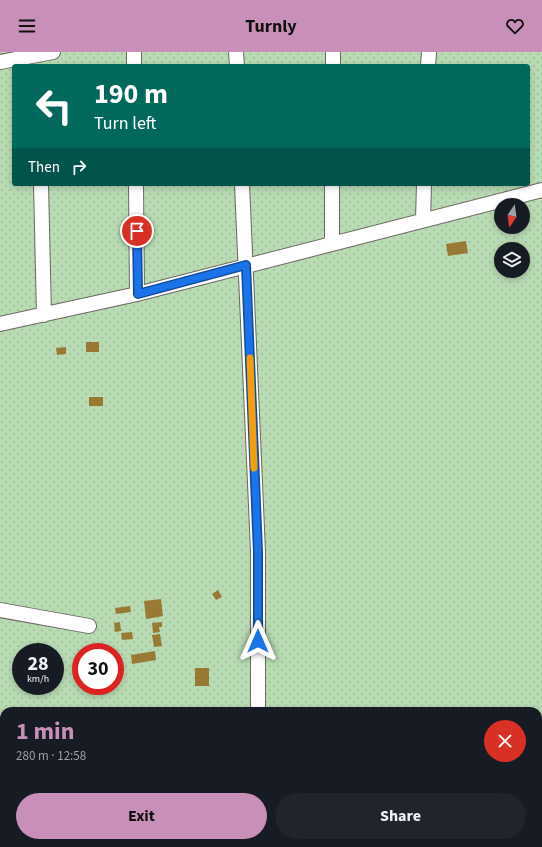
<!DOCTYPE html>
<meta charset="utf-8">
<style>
:root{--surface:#171b24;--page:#20242c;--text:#f1f3f6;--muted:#9ea1a6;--accent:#c890b8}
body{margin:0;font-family:"Source Sans 3",sans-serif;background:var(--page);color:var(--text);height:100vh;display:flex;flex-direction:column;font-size:15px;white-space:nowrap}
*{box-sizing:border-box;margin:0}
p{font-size:13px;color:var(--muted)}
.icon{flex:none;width:22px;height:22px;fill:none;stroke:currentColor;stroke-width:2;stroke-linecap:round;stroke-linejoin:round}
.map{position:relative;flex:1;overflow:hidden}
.details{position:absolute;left:0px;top:655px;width:542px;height:140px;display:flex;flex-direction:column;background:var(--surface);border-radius:12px 12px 0 0;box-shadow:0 2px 6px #0003}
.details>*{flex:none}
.top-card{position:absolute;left:12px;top:12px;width:518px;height:122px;border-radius:4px;box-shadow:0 2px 6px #0003;background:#00695c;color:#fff;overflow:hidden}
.needle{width:26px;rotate:193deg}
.tools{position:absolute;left:494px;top:146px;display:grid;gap:8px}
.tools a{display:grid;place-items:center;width:36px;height:36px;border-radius:50%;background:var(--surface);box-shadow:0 2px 6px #0003;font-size:20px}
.speed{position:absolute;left:12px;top:591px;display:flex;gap:8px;font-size:20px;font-weight:700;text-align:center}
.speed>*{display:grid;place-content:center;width:52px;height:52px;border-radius:50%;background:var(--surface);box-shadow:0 2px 6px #0003;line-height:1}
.speed small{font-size:10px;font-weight:400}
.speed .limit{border:6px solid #d22;background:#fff;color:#111}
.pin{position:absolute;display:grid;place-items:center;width:34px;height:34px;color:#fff;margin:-17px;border:2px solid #fff;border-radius:50%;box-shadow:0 1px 4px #0007}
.me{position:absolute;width:44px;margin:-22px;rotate:0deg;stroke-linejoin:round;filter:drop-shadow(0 0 3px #0008)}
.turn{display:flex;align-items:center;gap:14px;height:84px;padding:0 16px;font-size:18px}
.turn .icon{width:52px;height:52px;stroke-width:2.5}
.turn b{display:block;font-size:28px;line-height:34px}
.then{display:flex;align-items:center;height:38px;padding:0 16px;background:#0003;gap:8px;font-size:15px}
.round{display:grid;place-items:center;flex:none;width:42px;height:42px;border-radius:21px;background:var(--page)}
.summary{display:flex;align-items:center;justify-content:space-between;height:68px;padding:0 16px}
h1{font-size:24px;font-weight:700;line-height:30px;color:var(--accent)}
.primary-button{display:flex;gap:8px;margin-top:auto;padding:8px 16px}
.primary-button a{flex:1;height:46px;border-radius:24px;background:var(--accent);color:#111;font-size:16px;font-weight:700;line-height:46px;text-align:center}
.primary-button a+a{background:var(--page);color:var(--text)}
header{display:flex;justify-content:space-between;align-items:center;height:52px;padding:0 16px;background:var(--accent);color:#111;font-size:18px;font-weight:700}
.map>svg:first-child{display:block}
.grass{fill:url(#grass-dots);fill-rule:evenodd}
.building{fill:#997a35}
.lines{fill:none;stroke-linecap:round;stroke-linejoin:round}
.street-casing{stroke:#6b6761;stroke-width:16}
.street{stroke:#fff;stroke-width:14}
.route-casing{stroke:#114b97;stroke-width:10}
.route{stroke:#1a73e8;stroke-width:7}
.slow{stroke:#f59e0b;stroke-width:7}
</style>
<header><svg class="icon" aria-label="menu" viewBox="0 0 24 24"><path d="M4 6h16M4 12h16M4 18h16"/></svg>Turnly<svg class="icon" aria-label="heart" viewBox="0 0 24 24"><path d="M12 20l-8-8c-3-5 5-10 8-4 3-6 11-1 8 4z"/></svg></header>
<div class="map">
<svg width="542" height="795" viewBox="0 0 542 795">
<defs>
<pattern id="grass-dots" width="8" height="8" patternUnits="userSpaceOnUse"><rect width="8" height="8" fill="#b8dbb3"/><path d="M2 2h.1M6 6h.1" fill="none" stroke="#9fbd9a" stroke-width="1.8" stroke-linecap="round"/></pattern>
</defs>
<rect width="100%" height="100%" fill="#f4f0e8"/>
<path class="grass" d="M 0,0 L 542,0 L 542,795 L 0,795 ZM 14,14 L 528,14 L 528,132 L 14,132 ZM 501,153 L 523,153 L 523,175 L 501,175 ZM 501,197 L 523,197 L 523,219 L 501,219 ZM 21,600 L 55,600 L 55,634 L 21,634 ZM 81,600 L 115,600 L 115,634 L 81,634 ZM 4,659 L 538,659 L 538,791 L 4,791 Z"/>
<path class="building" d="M 466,189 L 468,201 L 448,204 L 446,192 Z
M 86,290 L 99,290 L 99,300 L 86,300 Z
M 66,295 L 66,302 L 57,303 L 56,296 Z
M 89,345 L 103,345 L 103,354 L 89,354 Z
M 218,538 L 222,545 L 216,548 L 212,542 Z
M 161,547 L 163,564 L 146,567 L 144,549 Z
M 130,554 L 131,560 L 116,562 L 115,556 Z
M 120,570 L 121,579 L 115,580 L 114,571 Z
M 162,570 L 162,575 L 159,575 L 160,580 L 153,581 L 152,571 Z
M 132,580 L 133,587 L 122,588 L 121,581 Z
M 160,582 L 162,594 L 154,595 L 152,583 Z
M 155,599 L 156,608 L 132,612 L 131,603 Z
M 195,616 L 209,616 L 209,634 L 195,634 Z"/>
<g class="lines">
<g class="street-casing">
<path id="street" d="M 134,0 L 134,14
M 236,0 L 237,14
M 0,10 L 53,0
M 333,14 L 333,0
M 428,14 L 429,0
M 41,132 L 44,263
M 136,132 L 137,242
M 242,132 L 258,500 L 258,659
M 423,168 L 424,132
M 332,192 L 332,132
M 0,272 L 137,242 L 542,138
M 0,558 L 89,574
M 0,698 L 4,703
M 93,791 L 97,795
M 284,791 L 285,795"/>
</g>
<use href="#street" class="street"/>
</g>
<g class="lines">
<g class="route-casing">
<path id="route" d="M 137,179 L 138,242 L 246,213 L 258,500 L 258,589"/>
</g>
<use href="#route" class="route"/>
<path class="slow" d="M 250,306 L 254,416"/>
</g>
</svg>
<div class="tools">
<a><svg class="needle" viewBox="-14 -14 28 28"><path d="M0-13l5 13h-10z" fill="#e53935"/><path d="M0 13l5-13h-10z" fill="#9ea1a6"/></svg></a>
<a><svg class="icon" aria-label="layers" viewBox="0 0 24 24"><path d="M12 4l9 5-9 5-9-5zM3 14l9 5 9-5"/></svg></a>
</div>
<div class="speed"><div>28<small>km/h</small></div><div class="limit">30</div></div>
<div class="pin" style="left:137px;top:179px;background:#d93025"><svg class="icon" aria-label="arrive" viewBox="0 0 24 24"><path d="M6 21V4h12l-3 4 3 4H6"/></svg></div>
<svg class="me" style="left:258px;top:589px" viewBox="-20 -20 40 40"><path d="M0-17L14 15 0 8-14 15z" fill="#1a73e8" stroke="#fff" stroke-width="4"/></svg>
<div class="top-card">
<div class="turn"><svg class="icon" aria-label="left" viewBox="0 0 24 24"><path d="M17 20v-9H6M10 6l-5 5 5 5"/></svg><div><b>190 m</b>Turn left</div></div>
<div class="then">Then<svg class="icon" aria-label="right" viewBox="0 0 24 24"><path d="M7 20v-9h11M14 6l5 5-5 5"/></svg></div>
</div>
<section class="details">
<div class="summary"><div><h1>1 min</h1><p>280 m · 12:58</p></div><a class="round" style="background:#d93025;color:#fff"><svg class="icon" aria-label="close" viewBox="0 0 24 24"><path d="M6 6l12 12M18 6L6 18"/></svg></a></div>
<div class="primary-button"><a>Exit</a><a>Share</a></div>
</section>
</div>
